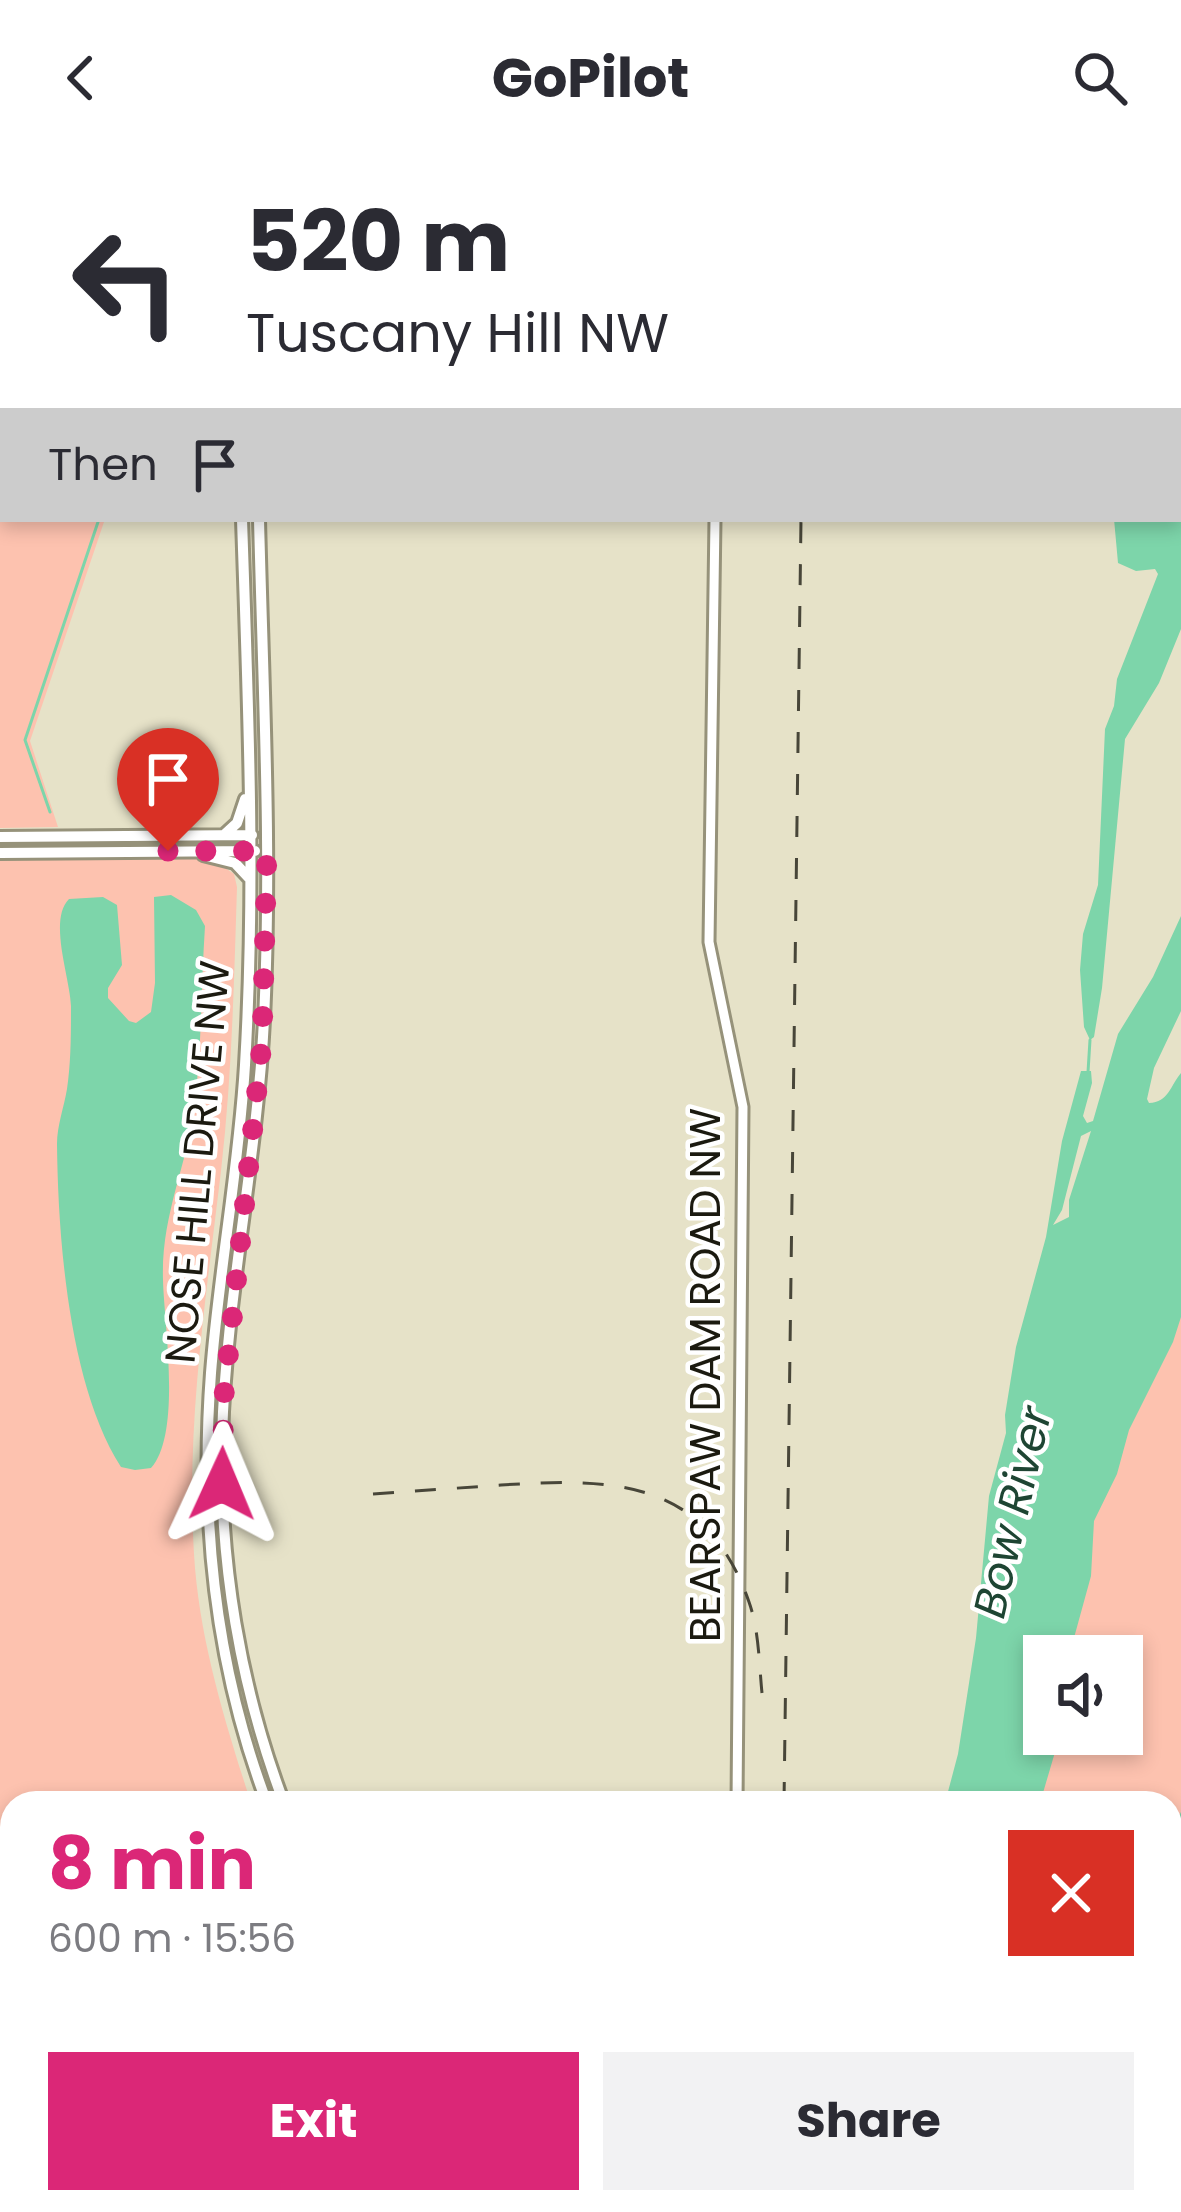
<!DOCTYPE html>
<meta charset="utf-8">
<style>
:root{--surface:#fff;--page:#f2f2f3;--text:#2b2b33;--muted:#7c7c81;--accent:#db2777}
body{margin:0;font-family:Poppins,sans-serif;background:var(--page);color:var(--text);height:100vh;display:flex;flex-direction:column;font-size:45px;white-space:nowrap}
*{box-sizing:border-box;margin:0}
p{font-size:39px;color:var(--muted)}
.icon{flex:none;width:66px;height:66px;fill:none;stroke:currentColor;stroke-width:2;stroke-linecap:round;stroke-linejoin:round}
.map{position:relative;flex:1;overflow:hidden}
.side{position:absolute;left:0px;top:1635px;width:1182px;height:423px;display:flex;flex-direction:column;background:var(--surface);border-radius:36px 36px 0 0;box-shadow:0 6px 18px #0003}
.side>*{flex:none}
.guide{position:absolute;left:0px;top:0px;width:1182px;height:366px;box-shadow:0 6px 18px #0003;background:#fff;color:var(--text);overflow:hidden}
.controls{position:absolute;left:1023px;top:1479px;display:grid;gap:24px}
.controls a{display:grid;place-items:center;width:120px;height:120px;border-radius:0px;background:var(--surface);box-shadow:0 6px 18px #0003;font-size:60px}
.pin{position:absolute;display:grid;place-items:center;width:102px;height:102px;color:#fff;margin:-123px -51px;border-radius:50% 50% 50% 0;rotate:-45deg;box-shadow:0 0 12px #0007}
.pin .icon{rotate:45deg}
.me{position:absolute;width:132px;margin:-66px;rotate:1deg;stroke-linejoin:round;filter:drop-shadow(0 0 9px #0008)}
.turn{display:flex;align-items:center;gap:42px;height:252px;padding:0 48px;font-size:54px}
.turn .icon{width:156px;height:156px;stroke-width:2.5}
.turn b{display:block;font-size:84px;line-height:102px}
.then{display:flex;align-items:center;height:114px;padding:0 48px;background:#0003;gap:24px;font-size:45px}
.round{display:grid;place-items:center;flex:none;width:126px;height:126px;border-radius:0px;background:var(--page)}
.summary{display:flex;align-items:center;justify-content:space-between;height:204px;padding:0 48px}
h1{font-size:72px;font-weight:700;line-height:90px;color:var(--accent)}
.cta{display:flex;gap:24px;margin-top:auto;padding:24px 48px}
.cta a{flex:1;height:138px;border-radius:0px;background:var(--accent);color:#fff;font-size:48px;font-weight:700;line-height:138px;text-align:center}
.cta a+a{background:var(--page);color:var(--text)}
header{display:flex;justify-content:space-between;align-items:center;height:156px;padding:0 48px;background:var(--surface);font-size:54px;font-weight:700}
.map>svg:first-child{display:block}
.green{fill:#fdc2af}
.water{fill:#7dd5aa;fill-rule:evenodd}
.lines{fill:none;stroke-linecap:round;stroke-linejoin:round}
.stream{stroke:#7dd5aa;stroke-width:3}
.minor-tunnel{stroke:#bdbaa3;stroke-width:9;stroke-dasharray:9 4.5;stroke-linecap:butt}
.minor-casing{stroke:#96927a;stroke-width:15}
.tertiary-casing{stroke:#96927a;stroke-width:16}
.minor{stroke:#fff;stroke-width:9}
.tertiary{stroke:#fff;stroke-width:10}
.rail{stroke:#484639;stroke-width:3;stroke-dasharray:21 21;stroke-linecap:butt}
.route{stroke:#db2777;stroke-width:21;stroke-dasharray:0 37.8}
.labels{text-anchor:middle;stroke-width:9;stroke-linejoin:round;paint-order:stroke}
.street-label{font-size:42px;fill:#1b1a10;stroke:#fff}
.water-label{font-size:45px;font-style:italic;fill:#1e4533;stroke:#fff}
</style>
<header><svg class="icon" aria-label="back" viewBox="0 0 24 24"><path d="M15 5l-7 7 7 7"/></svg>GoPilot<svg class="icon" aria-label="search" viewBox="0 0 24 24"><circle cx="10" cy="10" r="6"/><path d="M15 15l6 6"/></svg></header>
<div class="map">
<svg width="1181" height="2056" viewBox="0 0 1181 2056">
<rect width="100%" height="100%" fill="#e6e2c8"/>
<path class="green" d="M 0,0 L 212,0 L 3,3 L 3,363 L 105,363 L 30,585 L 58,671 L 0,672 Z
M 150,699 L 214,704 L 234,718 L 237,731 C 234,826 232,920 221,1015 C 206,1142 186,1268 194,1398 C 199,1483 225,1566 251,1647 L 12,1647 L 12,1702 L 0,1704 L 0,701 Z
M 1181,1133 L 1181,2056 L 1036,2056 L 1033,2046 L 1170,2046 L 1170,1647 L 1034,1647 L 1047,1578 L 1122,1578 L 1122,1500 L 1061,1500 L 1088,1359 Z
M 12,1784 L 12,2046 L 102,2046 C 76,2056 40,2056 12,2050 L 11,2056 L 0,2056 L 0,1785 Z
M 305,2046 L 473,2046 L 473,2056 L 298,2056 Z"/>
<path class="water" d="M 1149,0 L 1181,0 L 1181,473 L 1159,527 L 1125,583 L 1102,832 L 1094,881 L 1090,884 L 1084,871 L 1080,814 L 1083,778 L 1098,729 L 1105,573 L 1114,550 L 1117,523 L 1158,418 L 1155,413 L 1136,415 L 1118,407 L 1114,363 L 1179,363 L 1179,3 Z
M 171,739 L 196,754 L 205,770 C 201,830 202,893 194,953 C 186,1013 161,1060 163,1124 C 164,1168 182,1277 151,1312 L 135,1314 L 121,1311 C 69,1230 58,1083 57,988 C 57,970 64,951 67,933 C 71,907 71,877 71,850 C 70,821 48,764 69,743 L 103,741 L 117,749 L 122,809 L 108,832 L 108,842 L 129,865 L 136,867 L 151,856 L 155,827 L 154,741 Z
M 1181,760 L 1181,855 L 1154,912 L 1147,943 L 1149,947 C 1169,946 1170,930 1181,917 L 1181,1161 L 1173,1186 L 1129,1274 L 1117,1318 L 1094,1365 L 1091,1420 L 1069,1500 L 1044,1500 L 1044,1578 L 1075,1578 L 1094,1587 L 1088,1594 L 1066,1584 L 1058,1586 L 1040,1647 L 945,1647 L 958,1598 L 976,1482 L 989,1340 L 1006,1277 L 1005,1259 L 1016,1191 L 1046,1081 L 1062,985 L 1081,915 L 1091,915 L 1092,927 L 1083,960 L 1087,967 L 1093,965 L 1118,878 L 1153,821 ZM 1091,975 L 1069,1044 L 1069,1061 L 1053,1069 L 1062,1054 L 1081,980 Z
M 1181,1656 L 1181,1723 L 1170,1765 L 1170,1678 Z
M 884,2046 L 1029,2046 L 1031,2056 L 885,2056 Z"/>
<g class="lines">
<path class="stream" d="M 50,656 L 25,584 L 99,363
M 1088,916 L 1090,884"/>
<path class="minor-tunnel" d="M 1057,3 L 1058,0"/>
<g class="minor-casing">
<path id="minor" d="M 720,3 L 720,0
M 715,363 L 709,786 L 743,951 L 737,1647
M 765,2046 L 767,2056
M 204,2056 L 215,2046"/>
</g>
<g class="tertiary-casing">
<path id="tertiary" d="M 229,0 L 229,3
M 247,0 L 247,3
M 242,363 C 248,545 256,727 245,909 C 239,1012 219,1114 211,1217 C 200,1363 215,1510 267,1647
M 259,363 C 263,530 272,697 264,864 C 257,1004 226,1141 222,1281 C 219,1405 240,1531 284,1647
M 225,678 L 237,667 L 245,643
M 0,681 L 252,679
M 0,697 L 255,695
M 203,699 L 235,707 L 249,722
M 488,2046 L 488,2056
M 503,2046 L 504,2056"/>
</g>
<use href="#minor" class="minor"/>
<use href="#tertiary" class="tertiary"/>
<path class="rail" d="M 806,3 L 806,0
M 373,1338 C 416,1335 459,1332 501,1329 C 612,1322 706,1322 749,1446 C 759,1474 759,1507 762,1537
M 784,1647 L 801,363
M 815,2046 L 816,2056"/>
</g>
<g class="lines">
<path class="route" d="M 168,695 L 267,695 L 262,887 L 224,1239 L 222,1328"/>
</g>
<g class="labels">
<g class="street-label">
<text transform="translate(197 1006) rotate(-85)" y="15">NOSE HILL DRIVE NW</text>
<text transform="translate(705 1219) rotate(-90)" y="15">BEARSPAW DAM ROAD NW</text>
</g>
<g class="water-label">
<text transform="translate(1012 1356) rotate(-77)" y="16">Bow River</text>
</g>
</g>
</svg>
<div class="controls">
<a><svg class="icon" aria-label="sound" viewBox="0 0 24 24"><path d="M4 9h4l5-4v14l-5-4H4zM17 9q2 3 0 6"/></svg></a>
</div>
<div class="pin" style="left:168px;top:695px;background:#d93025"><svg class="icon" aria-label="arrive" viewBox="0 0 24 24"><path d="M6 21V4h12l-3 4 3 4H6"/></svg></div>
<svg class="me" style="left:222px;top:1328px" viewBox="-20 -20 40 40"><path d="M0-17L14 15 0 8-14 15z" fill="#db2777" stroke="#fff" stroke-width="4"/></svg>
<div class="guide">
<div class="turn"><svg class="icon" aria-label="left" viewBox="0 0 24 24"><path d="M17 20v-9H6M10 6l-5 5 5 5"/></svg><div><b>520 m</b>Tuscany Hill NW</div></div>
<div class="then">Then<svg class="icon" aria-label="arrive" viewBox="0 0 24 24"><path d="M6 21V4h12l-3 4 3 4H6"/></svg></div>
</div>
<section class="side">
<div class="summary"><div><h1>8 min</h1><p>600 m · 15:56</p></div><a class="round" style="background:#d93025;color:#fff"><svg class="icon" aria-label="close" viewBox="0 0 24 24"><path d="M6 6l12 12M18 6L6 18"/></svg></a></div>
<div class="cta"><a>Exit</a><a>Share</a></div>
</section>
</div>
